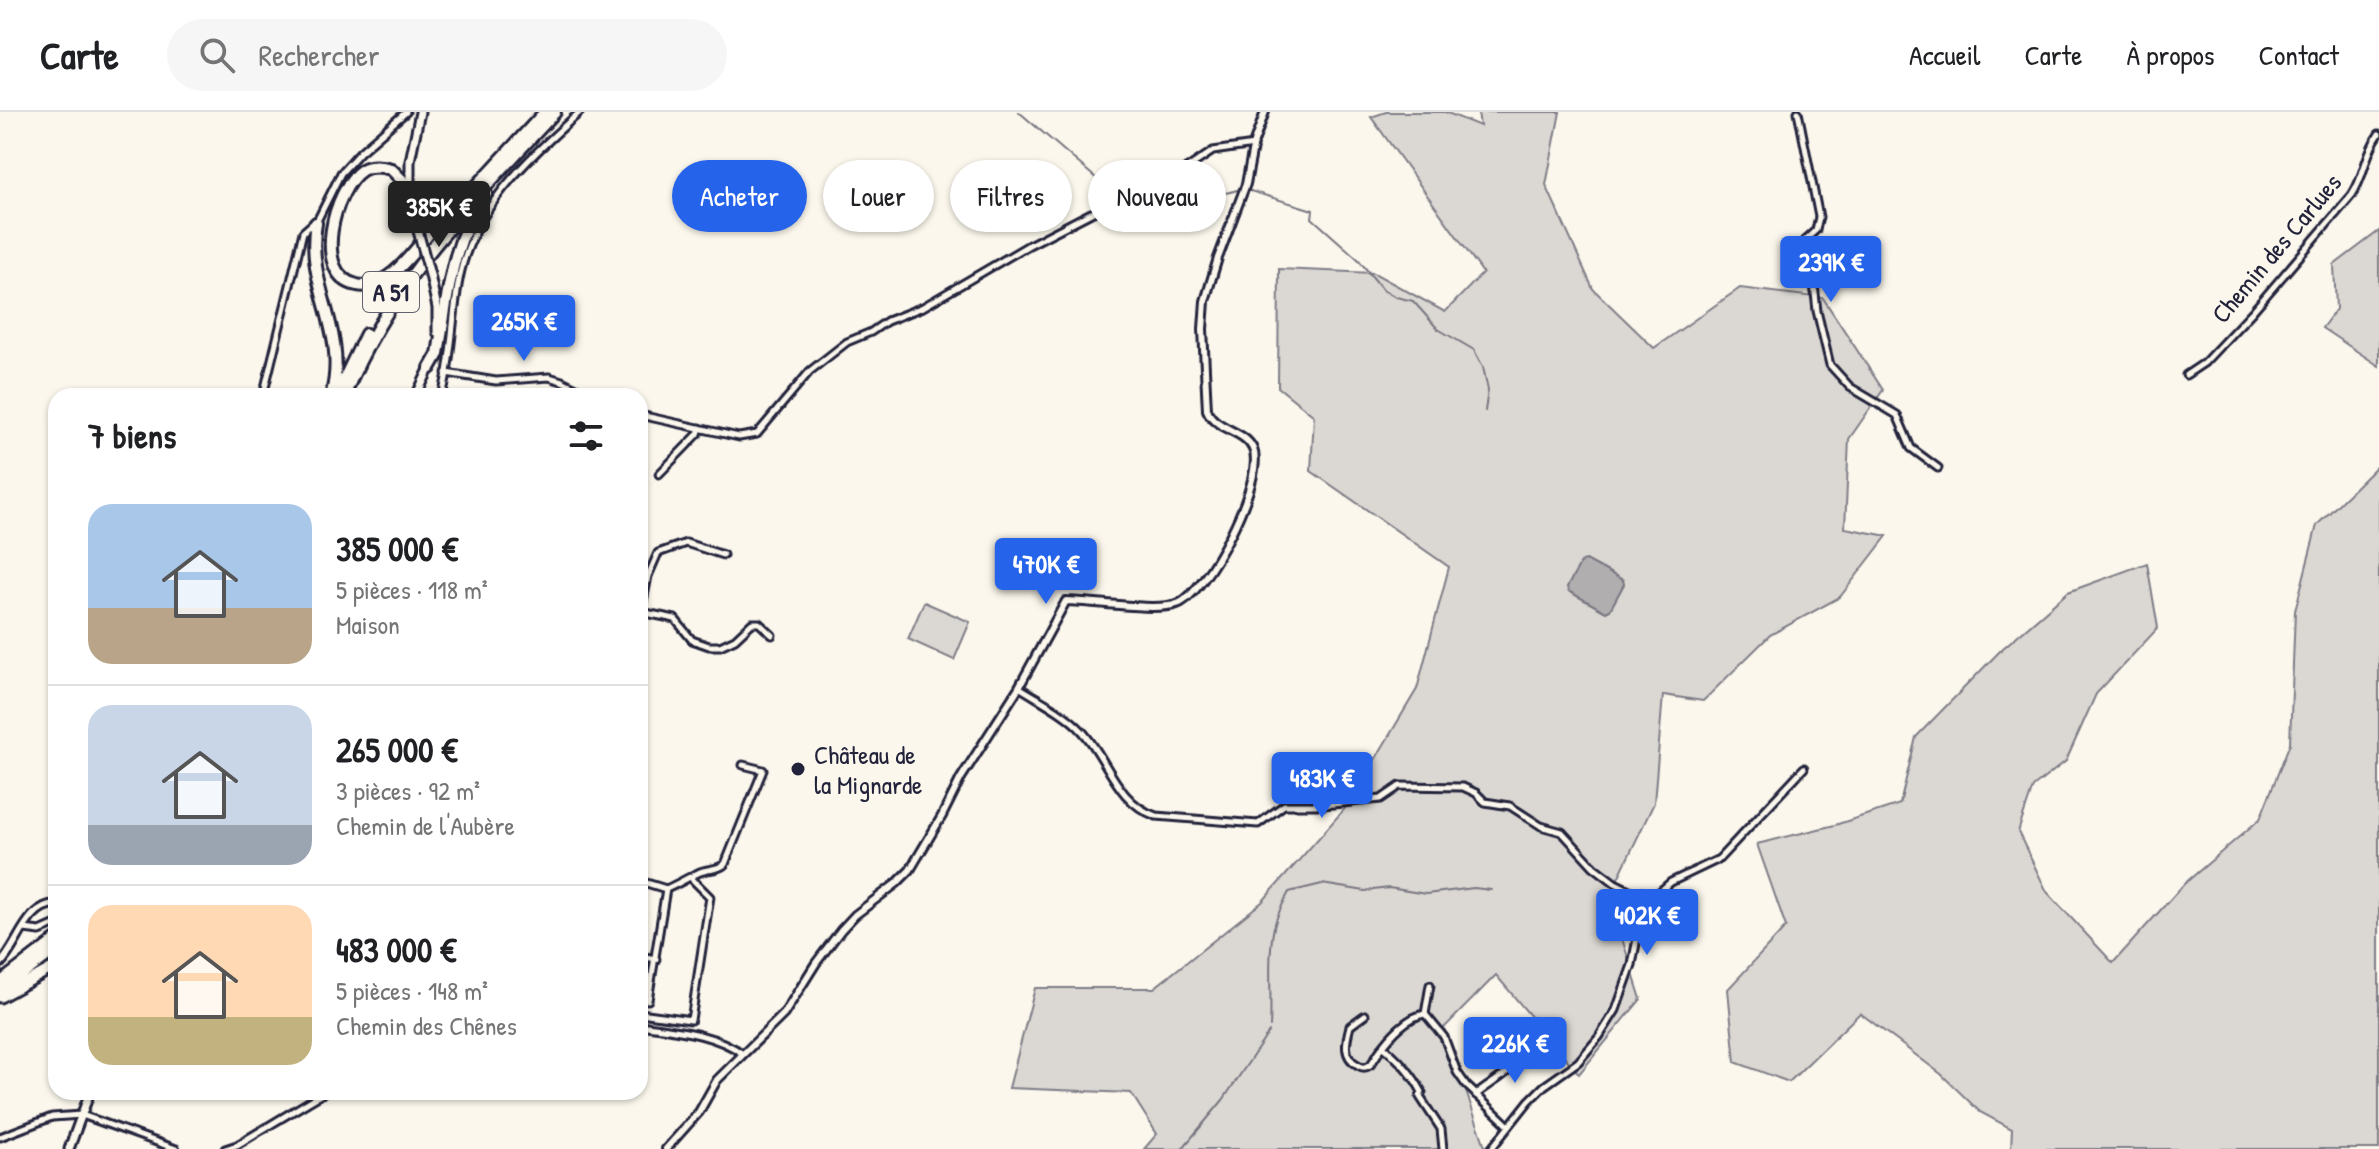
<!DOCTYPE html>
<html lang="fr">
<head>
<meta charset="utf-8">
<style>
	:root { --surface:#fff; --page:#f6f6f6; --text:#202124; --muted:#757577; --line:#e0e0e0; --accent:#2563eb }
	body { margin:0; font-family:"Patrick Hand",sans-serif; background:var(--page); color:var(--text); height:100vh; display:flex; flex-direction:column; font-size:30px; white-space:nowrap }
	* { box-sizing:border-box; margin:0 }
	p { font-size:26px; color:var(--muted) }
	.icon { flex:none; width:44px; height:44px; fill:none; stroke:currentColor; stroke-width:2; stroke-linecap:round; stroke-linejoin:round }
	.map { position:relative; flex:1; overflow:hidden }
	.drawer { position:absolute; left:48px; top:276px; width:600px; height:712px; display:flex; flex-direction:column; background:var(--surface); border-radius:24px; box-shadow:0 2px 6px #0004 }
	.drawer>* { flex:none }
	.banner { position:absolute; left:672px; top:48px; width:760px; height:72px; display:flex; gap:16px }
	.price { position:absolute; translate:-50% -68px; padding:0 18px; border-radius:8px; background:var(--accent); color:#fff; font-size:26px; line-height:52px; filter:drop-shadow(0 2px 4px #0008) }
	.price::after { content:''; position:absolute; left:50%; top:48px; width:24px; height:18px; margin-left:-12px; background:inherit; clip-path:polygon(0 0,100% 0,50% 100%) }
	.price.selected { background:#222; color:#fff }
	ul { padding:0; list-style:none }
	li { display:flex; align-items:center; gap:24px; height:200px; padding:0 40px }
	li+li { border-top:2px solid var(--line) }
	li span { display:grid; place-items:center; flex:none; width:224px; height:160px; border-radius:24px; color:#555 }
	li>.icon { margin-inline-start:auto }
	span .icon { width:96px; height:96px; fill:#fffc; stroke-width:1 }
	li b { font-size:34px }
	h2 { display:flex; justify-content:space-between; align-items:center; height:96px; padding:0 40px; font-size:34px }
	.pill { padding:0 28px; border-radius:36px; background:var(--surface); box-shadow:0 2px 6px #0004; font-size:28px; line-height:72px }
	.pill.selected { background:var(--accent); color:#fff }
	header { display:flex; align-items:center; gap:48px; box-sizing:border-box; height:112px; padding:0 40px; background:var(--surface); border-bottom:2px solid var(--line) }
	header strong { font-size:38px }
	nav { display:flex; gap:44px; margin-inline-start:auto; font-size:28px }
	.search { width:560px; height:72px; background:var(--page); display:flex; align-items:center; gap:20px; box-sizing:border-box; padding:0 28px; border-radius:44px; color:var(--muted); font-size:30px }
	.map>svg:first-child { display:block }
	.green { fill:#dbd8d3; stroke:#7e7d87; stroke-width:2 }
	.water { fill:#b1aeb0; stroke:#787681; stroke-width:2 }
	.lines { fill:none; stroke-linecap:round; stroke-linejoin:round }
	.stream { stroke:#787681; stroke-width:2 }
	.minor-casing { stroke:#22223b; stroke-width:11 }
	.tertiary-casing { stroke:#22223b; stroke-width:12 }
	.secondary-casing { stroke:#22223b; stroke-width:13 }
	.trunk-casing { stroke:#22223b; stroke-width:15 }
	.motorway-casing { stroke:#22223b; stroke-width:16 }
	.minor { stroke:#fbf7ec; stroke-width:5 }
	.tertiary { stroke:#fbf7ec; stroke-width:6 }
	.secondary { stroke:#fbf7ec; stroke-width:7 }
	.trunk { stroke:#fbf7ec; stroke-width:9 }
	.motorway { stroke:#fbf7ec; stroke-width:10 }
	.secondary-bridge-casing { stroke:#22223b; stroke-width:13; stroke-linecap:butt }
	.secondary-bridge { stroke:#fbf7ec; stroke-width:7 }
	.poi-dot { fill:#22223b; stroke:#fbf7ec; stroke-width:3 }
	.labels { text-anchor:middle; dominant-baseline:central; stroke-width:7; stroke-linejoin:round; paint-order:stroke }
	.shield { fill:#fbf7ec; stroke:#636270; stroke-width:2 }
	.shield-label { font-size:24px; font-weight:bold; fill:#22223b }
	.street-label { font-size:26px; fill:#22223b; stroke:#fbf7ec }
	.poi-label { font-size:26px; fill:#22223b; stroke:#fbf7ec; text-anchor:start }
</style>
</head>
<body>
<header>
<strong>Carte</strong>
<div class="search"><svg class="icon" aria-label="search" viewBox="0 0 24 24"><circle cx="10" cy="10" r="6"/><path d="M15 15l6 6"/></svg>Rechercher</div>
<nav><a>Accueil</a><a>Carte</a><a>À propos</a><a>Contact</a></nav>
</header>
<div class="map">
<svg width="2379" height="1037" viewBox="0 0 2379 1037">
	<rect width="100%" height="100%" fill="#fbf7ec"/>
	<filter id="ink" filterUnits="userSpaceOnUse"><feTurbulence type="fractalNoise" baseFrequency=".0125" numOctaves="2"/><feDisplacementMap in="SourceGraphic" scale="16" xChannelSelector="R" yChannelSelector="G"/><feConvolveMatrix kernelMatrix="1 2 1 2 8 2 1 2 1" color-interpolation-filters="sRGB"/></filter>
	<g filter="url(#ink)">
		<g class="green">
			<path d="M1386,0H1445L1480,14L1478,0H1560L1546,73L1593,177L1654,236L1740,176L1823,186L1883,278L1849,327L1845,416L1887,424L1840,485L1770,523L1703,589L1663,583L1654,691L1609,785L1641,887L1579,962L1496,863L1444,916L1486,1037H1144L1157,1022L1131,981L1009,976L1035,876H1154L1262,790L1348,693L1417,577L1449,455L1311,359L1314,304L1278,275L1279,157L1374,161L1445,200L1483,161L1371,5Z"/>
			<path d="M2379,119V254L2322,216L2336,197L2334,153Z"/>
			<path d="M2379,352V1037H2011L2012,1017L1980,1000L1941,962L1860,901L1789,970L1735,950L1728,877L1786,815L1757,732L1835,713L1900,692L1916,625L2002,537L2068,480L2147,451L2158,516L2096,582L2066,649L2033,675L2018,720L2047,780L2113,851L2184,772L2260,707L2290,631L2295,499L2317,413Z"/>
			<path d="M924,490L970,510L954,548L908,527Z"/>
		</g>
		<path class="water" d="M1586,448L1623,468L1624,472L1610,498L1606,500L1568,479L1567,475L1582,449Z"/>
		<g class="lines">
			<g class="stream">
				<path d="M1019,0L1119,86"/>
				<path d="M1247,78L1313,98L1312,106L1358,147L1383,178L1396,185L1413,189L1438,217L1474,238L1483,255L1488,278L1485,299"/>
				<path d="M1128,92C1151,94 1162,70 1181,69C1204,68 1205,89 1237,78"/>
				<path d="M1270,915C1272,883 1267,847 1274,815C1277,803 1283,791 1289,780L1322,772L1365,779L1389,776L1426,782L1474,776L1491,778"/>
				<path d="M1182,1037L1223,988L1269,920"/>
			</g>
			<defs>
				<g id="minor">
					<path d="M1798,0L1819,105L1816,118L1804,129L1812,154L1817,199L1830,253L1850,275L1897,303L1911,336L1938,356"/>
					<path d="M446,261L496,269L549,265L562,269L592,284"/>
					<path d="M2186,263L2204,251L2252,200L2352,83C2365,64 2365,41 2379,22"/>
					<path d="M263,284L303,120L312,112L316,111L341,61L360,40L406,0"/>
					<path d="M442,284C452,248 452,205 459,168C472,96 529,46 580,0"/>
					<path d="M640,303L739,325L757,322L810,259L847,230L871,220L887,209L923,195L1029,133L1091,101L1113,92L1141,87L1213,39L1254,33"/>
					<path d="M640,312L644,304"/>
					<path d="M659,362L698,322L700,316"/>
					<path d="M641,500L675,507L692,528L709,534H720L735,527L752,511H759L772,523"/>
					<path d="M640,505L648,464L658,441L686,431L723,443"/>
					<path d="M1019,575C1039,588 1066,601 1082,619C1108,647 1116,690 1156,704L1258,712L1284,693H1323L1381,687L1400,674L1463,675L1476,681L1485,690L1510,694L1541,714L1562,720L1594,755L1615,771L1631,779L1657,782"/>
					<path d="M640,769L666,777L648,888L640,887"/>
					<path d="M666,777C678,772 687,766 698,761C708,756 717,759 725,752L763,658L743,653"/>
					<path d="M24,817L40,819L56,812"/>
					<path d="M640,844L656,847"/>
					<path d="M640,901L691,908L710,785L691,766"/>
					<path d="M1425,902L1430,873"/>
					<path d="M1365,903L1350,914C1346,929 1342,945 1358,953C1363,956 1365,956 1370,953C1374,949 1377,942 1381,937C1390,924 1408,904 1425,902L1444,925L1457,960L1466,973L1509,1014"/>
					<path d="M640,913C673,918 715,921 743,942"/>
					<path d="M1383,934C1399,948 1412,961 1422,980L1420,985L1441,1017L1443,1037"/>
					<path d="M1476,983C1492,969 1515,961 1520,939"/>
					<path d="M0,1025L52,1005L82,1003L176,1037"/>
					<path d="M225,1037L237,1033L325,980"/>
					<path d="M1491,1037L1529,989L1544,974L1578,950L1599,925L1616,898L1632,853L1640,810L1657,782L1671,770L1719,747L1804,656"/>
				</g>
				<g id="tertiary">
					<path d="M0,852C19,833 26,793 56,792"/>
					<path d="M666,1037L699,1000L717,968L784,902L816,851L841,818L855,803L897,771L910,758L942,704L961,666L1019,575L1066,489C1093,489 1155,500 1177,492C1206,483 1266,367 1253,337C1245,318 1215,318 1207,298L1203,217L1205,189L1218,146L1246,72L1254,30L1265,0"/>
				</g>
				<g id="secondary">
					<path d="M410,85V49L420,0"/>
					<path d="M412,97L418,119"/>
					<path d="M430,163L437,196V220"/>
					<path d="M416,284L432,251"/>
					<path d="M69,1037L90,980"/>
				</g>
				<path id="trunk" d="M0,885L56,854"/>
				<g id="motorway">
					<path d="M462,90L545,0"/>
					<path d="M412,98L402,68L391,57C381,54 371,53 362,58C334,76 311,164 357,173C392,181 423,124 445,103C451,98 458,93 464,87"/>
					<path d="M316,111C305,174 348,218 332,281"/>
					<path d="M430,256L438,242C448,185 450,129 486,82"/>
					<path d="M336,284L366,222"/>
					<path d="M344,284C394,164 469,93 555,0"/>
					<path d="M0,871L56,828"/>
					<path d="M0,879L56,837"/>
				</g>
			</defs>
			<use href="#minor" class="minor-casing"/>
			<use href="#tertiary" class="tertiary-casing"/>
			<use href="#secondary" class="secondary-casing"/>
			<use href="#trunk" class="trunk-casing"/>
			<use href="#motorway" class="motorway-casing"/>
			<use href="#minor" class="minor"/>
			<use href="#tertiary" class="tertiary"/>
			<use href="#secondary" class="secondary"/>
			<use href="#trunk" class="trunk"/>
			<use href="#motorway" class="motorway"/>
			<defs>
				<path id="secondary-bridge" d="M418,119L430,163"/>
			</defs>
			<use href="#secondary-bridge" class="secondary-bridge-casing"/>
			<use href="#secondary-bridge" class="secondary-bridge"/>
		</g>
	</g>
	<circle class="poi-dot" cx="798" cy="657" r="8"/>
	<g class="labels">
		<rect class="shield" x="363" y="160" width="56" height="40" rx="6"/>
		<g class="shield-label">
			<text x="391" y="180">A 51</text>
		</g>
		<g class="street-label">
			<text transform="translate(2276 136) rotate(-50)">Chemin des Carlues</text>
		</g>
		<g class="poi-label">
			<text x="814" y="642">Château de<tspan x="814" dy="30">la Mignarde</tspan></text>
		</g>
	</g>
</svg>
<b class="price selected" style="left:439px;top:137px">385K €</b>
<b class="price" style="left:1831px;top:192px">239K €</b>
<b class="price" style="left:524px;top:251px">265K €</b>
<b class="price" style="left:1046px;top:494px">470K €</b>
<b class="price" style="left:1322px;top:708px">483K €</b>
<b class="price" style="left:1647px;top:845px">402K €</b>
<b class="price" style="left:1515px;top:973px">226K €</b>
<div class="banner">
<a class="pill selected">Acheter</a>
<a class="pill">Louer</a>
<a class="pill">Filtres</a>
<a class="pill">Nouveau</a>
</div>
<section class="drawer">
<h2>7 biens<svg class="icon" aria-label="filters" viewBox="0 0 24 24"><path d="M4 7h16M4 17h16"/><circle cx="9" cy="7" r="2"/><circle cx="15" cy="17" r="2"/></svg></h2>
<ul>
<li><span style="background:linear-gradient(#a9c7e8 65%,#b9a48a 0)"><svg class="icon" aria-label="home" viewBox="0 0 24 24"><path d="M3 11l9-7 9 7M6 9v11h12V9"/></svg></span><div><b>385 000 €</b><p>5 pièces · 118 m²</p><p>Maison</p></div></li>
<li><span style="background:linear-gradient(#c9d6e8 75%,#9aa5b1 0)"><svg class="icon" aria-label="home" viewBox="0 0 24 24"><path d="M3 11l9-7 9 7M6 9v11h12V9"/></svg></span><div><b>265 000 €</b><p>3 pièces · 92 m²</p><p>Chemin de l'Aubère</p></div></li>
<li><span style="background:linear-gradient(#ffd9b3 70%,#c2b280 0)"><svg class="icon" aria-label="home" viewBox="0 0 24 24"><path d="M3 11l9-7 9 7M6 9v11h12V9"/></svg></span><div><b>483 000 €</b><p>5 pièces · 148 m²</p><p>Chemin des Chênes</p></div></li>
</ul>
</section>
</div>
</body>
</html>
